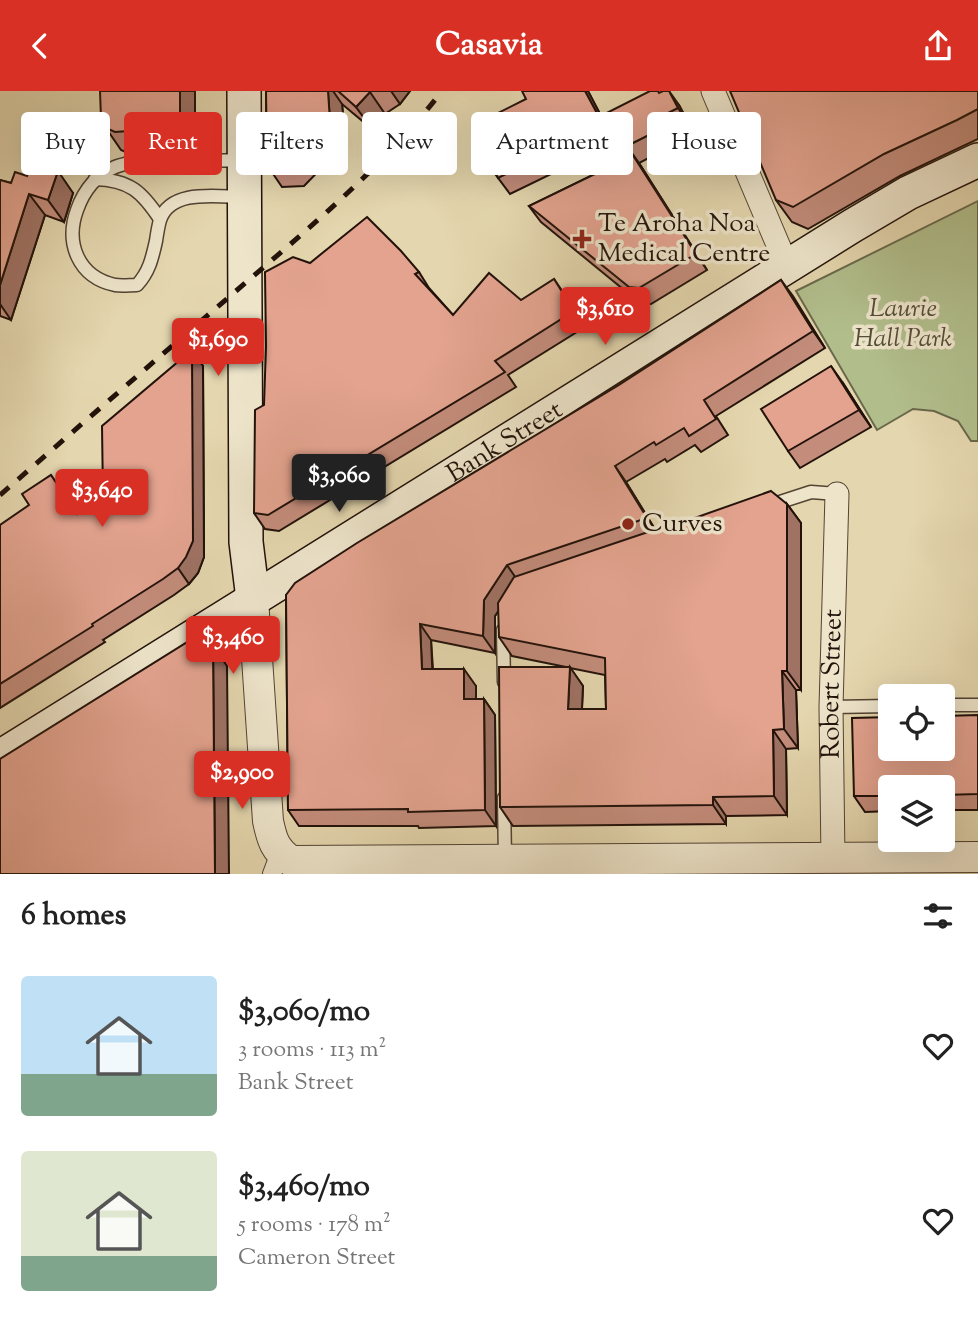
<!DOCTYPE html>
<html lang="en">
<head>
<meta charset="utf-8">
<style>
	:root { --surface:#fff; --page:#f6f6f6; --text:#222; --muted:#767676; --accent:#d93025 }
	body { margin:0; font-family:"Sorts Mill Goudy",serif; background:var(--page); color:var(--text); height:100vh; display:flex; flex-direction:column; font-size:26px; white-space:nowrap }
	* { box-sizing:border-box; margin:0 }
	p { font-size:23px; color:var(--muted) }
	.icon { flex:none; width:38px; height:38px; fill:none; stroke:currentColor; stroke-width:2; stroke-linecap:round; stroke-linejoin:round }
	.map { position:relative; height:783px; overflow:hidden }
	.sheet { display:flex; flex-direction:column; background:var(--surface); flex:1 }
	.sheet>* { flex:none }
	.hud { position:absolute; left:21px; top:21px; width:936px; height:63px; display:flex; gap:14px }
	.buttons { position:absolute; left:878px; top:593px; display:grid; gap:14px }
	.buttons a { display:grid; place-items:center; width:77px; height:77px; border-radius:7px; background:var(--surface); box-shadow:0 7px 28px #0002; font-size:35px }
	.price { position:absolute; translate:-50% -60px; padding:0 16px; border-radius:7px; background:var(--accent); color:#fff; font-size:23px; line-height:46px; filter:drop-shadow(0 2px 4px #0008) }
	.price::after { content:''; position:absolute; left:50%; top:42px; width:21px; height:16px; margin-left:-10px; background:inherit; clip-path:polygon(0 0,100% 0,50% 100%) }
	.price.current { background:#222; color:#fff }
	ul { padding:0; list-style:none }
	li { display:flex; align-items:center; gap:21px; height:175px; padding:0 21px }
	li span { display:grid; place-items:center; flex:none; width:196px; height:140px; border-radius:7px; color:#555 }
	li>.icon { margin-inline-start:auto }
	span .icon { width:84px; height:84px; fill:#fffc; stroke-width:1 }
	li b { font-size:30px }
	h2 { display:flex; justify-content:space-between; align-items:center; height:84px; padding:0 21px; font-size:30px }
	.tag { padding:0 24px; border-radius:7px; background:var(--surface); box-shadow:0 7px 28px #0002; font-size:24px; line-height:63px }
	.tag.current { background:var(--accent); color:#fff }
	header { display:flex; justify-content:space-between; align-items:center; height:91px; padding:0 21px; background:var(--accent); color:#fff; font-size:32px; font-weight:800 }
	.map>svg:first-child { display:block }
	.green { fill:#b1be8c; stroke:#6a684b; stroke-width:2 }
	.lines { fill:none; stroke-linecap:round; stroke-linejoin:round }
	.service-casing { stroke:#524333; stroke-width:15 }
	.pedestrian-casing { stroke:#524333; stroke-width:20 }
	.minor-casing { stroke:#524333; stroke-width:25 }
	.tertiary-casing { stroke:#524333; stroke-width:32 }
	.secondary-casing { stroke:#22120a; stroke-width:36 }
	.service { stroke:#ede4ca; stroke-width:12 }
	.pedestrian { stroke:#ede4ca; stroke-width:18 }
	.minor { stroke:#ede4ca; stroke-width:23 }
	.tertiary { stroke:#ede4ca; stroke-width:30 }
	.secondary { stroke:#ede4ca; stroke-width:33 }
	.rail { stroke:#22120a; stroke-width:5; stroke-dasharray:12 12; stroke-linecap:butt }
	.wall { fill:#c38c7b; stroke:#22120a; stroke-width:2; fill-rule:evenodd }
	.shaded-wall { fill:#9f7264; stroke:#22120a; stroke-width:2 }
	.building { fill:#e3a38f; stroke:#22120a; stroke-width:2 }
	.poi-dot { fill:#8f2418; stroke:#ede4ca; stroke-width:2.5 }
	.labels { text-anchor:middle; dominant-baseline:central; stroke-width:7; stroke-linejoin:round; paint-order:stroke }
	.poi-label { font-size:26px; fill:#22120a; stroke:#ede4ca; text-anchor:start }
	.park-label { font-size:26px; font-style:italic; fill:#544e38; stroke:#ede4ca }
	.street-label { font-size:26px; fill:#22120a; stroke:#ede4ca }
</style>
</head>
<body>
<header><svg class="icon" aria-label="back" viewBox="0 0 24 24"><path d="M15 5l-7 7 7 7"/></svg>Casavia<svg class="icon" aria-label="share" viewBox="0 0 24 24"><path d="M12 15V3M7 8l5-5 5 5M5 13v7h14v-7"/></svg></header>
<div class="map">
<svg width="978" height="783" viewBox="0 0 978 783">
	<rect width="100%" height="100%" fill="#e4d6ae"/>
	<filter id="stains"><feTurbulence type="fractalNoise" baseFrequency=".00286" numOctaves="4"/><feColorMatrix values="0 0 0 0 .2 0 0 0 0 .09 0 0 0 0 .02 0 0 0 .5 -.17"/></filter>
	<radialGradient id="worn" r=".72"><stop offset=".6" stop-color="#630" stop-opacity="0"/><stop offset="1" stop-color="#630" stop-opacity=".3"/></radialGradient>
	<path class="green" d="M978,110V350H971L958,330L934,320L913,318L877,339L796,200Z"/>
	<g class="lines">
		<defs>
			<g id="service">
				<path d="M95,88C130,89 142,101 160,128"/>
				<path d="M244,106C218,106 171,97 160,129C158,136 157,143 156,150C152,168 149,181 137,194C130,194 122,195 115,194C78,186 65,152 77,119C84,99 96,84 115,76C140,65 213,71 244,69"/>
				<path d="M768,415L811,401L837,403"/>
				<path d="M503,539L504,591"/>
				<path d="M943,614H978"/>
				<path d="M831,616L891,615"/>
				<path d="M504,707L505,769"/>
			</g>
			<path id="pedestrian" d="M272,783L280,762"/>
			<g id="minor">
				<path d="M713,0L787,175"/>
				<path id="s1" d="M833,768L831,616L837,403"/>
			</g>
			<path id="tertiary" d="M253,508L268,730C272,749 275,759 291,770L978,766"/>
			<g id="secondary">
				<path d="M244,0L246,451L253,508"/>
				<path id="s2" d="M0,666L852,135L908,102L978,69"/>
			</g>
		</defs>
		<use href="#service" class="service-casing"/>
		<use href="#pedestrian" class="pedestrian-casing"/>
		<use href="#minor" class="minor-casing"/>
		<use href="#tertiary" class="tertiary-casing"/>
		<use href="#secondary" class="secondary-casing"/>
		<use href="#service" class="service"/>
		<use href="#pedestrian" class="pedestrian"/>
		<use href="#minor" class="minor"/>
		<use href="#tertiary" class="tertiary"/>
		<use href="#secondary" class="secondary"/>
		<path class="rail" d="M0,404C76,338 152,272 229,206C303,142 382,78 442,0"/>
	</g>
	<g class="wall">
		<path d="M195,0V44L158,45L150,58L144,62L130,63L121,59L106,37Z"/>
		<path d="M266,0H410L400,13L385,23L372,38L342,13L346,52L304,95L282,96L267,74Z"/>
		<path d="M588,0L601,25L659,2L679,14L689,33L679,39L684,48L639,72L707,179L651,213L640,212L541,131L529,115L597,82L588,65L510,103L487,72L481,43Z"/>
		<path d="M978,0V48L900,85L808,138L792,131L776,109Z"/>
		<path d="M0,89L11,92L73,102L64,131L45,124L11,229L0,225Z"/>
		<path d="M310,172L419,181L429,197L453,224L521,209L565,204L585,236L508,284L516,296L279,440L265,438L254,422Z"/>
		<path d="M781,189L825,257L716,325L728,344L701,361L695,354L667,371L665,368L626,391L656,440L787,413L801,432V599H796L798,657L786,658L787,724L726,725V733L513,735L500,716L566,576L512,565L499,546V520L495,525V562L431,549L433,578L476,595V608H484L495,624L496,735L419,737L418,735H299L288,719L286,504ZM570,577L605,584L606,618H582L583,595Z"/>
		<path d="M192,259L203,275L204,466L198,482L189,493L174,504L103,549L105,551L0,617V434L77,423L103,405Z"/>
		<path d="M843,292L871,336L800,377L788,360Z"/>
		<path d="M978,624V719H943V696H891V720L865,721L854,705Z"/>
	</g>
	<g class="shaded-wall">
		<path d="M180,0H195V44L180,22Z"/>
		<path d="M328,0H333L342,13L346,52L330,30Z"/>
		<path d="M391,0H410L400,13Z"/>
		<path d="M585,0H588L610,42L599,26Z"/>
		<path d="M669,0L679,14L689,33L678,17Z"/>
		<path d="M370,1L385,23L372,38L356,16Z"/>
		<path d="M668,22L679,39L684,48L673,32Z"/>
		<path d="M143,23L158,45L150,58L135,36Z"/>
		<path d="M627,55L639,72L707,179L696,163Z"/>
		<path d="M58,80L73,102L64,131L48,109Z"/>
		<path d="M29,103L45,124L11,229L0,213V194Z"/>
		<path d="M554,188L565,204L585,236L574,220Z"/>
		<path d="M781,189L793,205L825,257L813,240Z"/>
		<path d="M192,259L203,275L204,466L198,482L189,493L178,477Z"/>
		<path d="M831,275L843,292L871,336L859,319Z"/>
		<path d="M615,375L626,391L658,443L647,427Z"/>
		<path d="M787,413L801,432V599L787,580Z"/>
		<path d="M507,474L518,490L495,525V562L483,545L484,509Z"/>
		<path d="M420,533L431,549L433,595L422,578Z"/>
		<path d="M213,554L227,575L229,783H215Z"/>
		<path d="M570,576L583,595L581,637L568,618Z"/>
		<path d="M464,578L476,595V624L464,608Z"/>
		<path d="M782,580L796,599L798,657L784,638Z"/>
		<path d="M484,608L495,624L496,735L485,719Z"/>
		<path d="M773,639L786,658L787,724L774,705Z"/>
		<path d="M713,706L726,725V733L713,714Z"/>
	</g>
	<g class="building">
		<path d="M100,0H180V22L143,23L135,36L129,40L115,41L106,37L101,27Z"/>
		<path d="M266,0H328L330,30L288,74H267Z"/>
		<path d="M338,0H371L356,16Z"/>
		<path d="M522,0H585L599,26L650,0H658L659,2L663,0H669L678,17L668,22L673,32L627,55L696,163L639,197L629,196L529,115L597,82L579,47L498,87L490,70L487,72L474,46L481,43L476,33L526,8Z"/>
		<path d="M730,0H978V18L957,29L884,63L793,116L776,109Z"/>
		<path d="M31,71L58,80L48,109L29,103L0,194V89L11,92L15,81L27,85Z"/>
		<path d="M367,126L401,160L419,181L415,183L453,224L489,182L521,209L554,188L574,220L495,270L505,281L268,424L254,422L255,319L264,314L266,255L265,181L293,166L310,172Z"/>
		<path d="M781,189L813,240L704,309L716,328L689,345L684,337L656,354L654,351L615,375L647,427L507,474L484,509L483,545L420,533L422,578H464V608H484L485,719L408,721V718L288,719L286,504L295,492L357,452L619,294Z"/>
		<path d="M192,259L193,450L186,466L178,477L163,488L92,533L93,535L0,593V434L29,414L22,403L51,384L77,423L103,405L102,335Z"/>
		<path d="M831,275L859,319L788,360L761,318Z"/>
		<path d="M771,400L787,413V580H782L784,638L773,639L774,705L713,706V714L500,716L499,576H570L568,618H606L605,567L499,546L498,512L514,486L654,439L655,441Z"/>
		<path d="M197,545L213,554L215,783H0V668Z"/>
		<path d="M978,624V703L943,704V696H891V705H854L852,627L891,626V658H943V625Z"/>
	</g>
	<g class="poi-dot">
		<path d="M578.5 137.5h7v7h7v7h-7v7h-7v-7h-7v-7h7z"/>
		<circle cx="628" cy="433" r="7"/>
	</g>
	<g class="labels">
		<g class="poi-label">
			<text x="598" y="133">Te Aroha Noa<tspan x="598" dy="30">Medical Centre</tspan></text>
			<text x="642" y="433">Curves</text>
		</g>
		<g class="park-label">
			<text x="903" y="218">Laurie<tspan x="903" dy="30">Hall Park</tspan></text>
		</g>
		<g class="street-label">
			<text stroke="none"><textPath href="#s2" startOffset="595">Bank Street</textPath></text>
			<text stroke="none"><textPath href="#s1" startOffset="175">Robert Street</textPath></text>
		</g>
	</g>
	<rect width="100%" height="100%" filter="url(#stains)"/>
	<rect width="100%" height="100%" fill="url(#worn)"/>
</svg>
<div class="buttons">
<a><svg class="icon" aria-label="locate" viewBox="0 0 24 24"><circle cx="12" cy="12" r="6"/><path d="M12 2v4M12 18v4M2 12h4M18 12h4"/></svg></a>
<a><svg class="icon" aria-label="layers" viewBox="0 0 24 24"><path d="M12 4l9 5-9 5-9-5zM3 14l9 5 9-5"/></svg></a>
</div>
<b class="price" style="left:605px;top:256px">$3,610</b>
<b class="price" style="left:218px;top:287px">$1,690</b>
<b class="price current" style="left:339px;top:423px">$3,060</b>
<b class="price" style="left:102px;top:438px">$3,640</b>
<b class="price" style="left:233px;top:585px">$3,460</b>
<b class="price" style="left:242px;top:720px">$2,900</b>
<div class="hud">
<a class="tag">Buy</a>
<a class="tag current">Rent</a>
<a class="tag">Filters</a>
<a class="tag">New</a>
<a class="tag">Apartment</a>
<a class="tag">House</a>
</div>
</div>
<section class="sheet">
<h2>6 homes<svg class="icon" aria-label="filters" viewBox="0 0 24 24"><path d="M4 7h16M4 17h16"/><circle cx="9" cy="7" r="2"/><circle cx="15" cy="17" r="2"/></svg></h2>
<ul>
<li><span style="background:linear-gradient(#bfe0f5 70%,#7fa58c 0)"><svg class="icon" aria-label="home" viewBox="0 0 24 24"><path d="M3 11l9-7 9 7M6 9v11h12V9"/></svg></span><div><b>$3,060/mo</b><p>3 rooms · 113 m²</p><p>Bank Street</p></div><svg class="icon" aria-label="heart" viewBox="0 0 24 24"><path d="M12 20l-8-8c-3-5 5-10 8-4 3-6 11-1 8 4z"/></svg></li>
<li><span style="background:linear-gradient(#dfe7d0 75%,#7fa58c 0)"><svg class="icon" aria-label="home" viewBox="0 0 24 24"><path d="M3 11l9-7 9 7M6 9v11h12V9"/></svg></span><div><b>$3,460/mo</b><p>5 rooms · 178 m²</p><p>Cameron Street</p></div><svg class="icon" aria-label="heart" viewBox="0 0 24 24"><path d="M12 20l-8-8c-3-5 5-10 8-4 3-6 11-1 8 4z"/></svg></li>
</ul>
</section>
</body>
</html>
